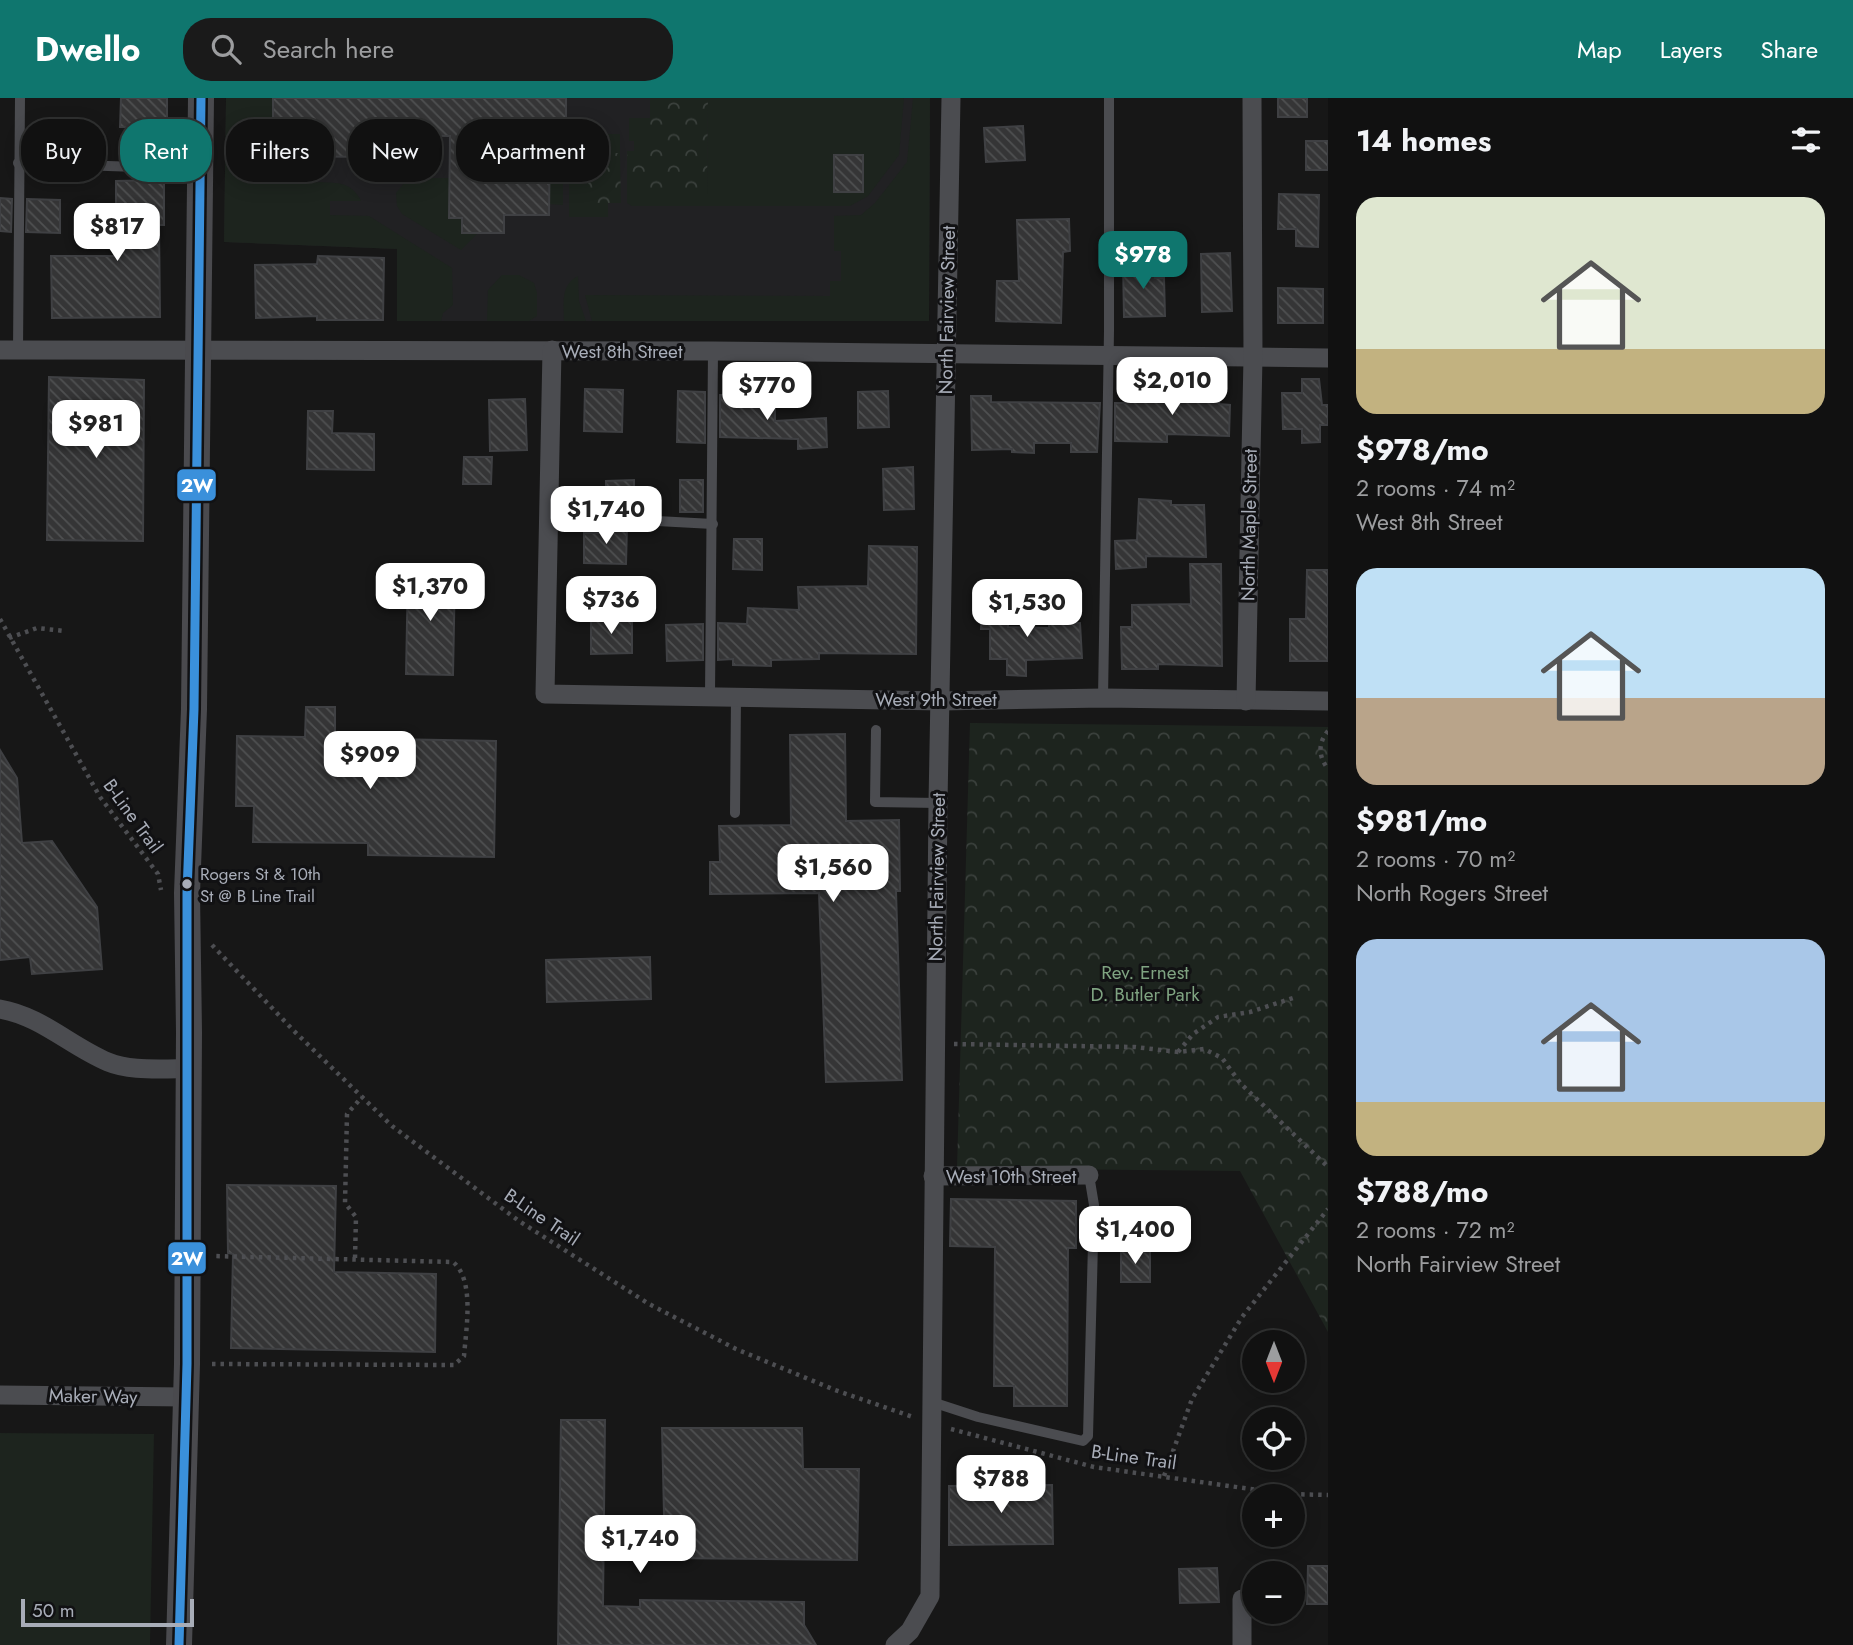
<!DOCTYPE html>
<html lang="en">
<head>
<meta charset="utf-8">
<style>
	:root { --surface:#111; --page:#1a1a1a; --text:#f1f3f6; --muted:#9c9d9f; --line:#303131; --accent:#0f766e }
	body { margin:0; font-family:Jost,sans-serif; background:var(--page); color:var(--text); height:100vh; display:flex; flex-direction:column; font-size:26px; white-space:nowrap }
	* { box-sizing:border-box; margin:0 }
	p { font-size:23px; color:var(--muted) }
	.icon { flex:none; width:38px; height:38px; fill:none; stroke:currentColor; stroke-width:2; stroke-linecap:round; stroke-linejoin:round }
	.map { position:relative; flex:1; overflow:hidden }
	.sheet { display:flex; flex-direction:column; background:var(--surface); width:525px }
	.sheet>* { flex:none }
	.banner { position:absolute; left:21px; top:21px; width:665px; height:63px; display:flex; gap:14px }
	.needle { width:46px; rotate:180deg }
	.controls { position:absolute; left:1242px; top:1232px; display:grid; gap:14px }
	.controls a { display:grid; place-items:center; width:63px; height:63px; border-radius:50%; background:var(--surface); box-shadow:0 4px 18px #0003,0 0 0 2px var(--line); font-size:35px }
	.scale { position:absolute; left:21px; bottom:18px; width:173px; box-sizing:border-box; padding-left:7px; border:4px solid #a8adb8; border-top:0; font-size:19px; line-height:24px; white-space:nowrap; color:#a8adb8; -webkit-text-stroke:5px #111113; paint-order:stroke }
	.price { position:absolute; translate:-50% -60px; padding:0 16px; border-radius:14px; background:#fff; color:#222; font-size:23px; line-height:46px; filter:drop-shadow(0 2px 4px #0008) }
	.price::after { content:''; position:absolute; left:50%; top:42px; width:21px; height:16px; margin-left:-10px; background:inherit; clip-path:polygon(0 0,100% 0,50% 100%) }
	.price.on { background:var(--accent); color:#fff }
	ul { padding:0; list-style:none }
	li { display:grid; align-content:center; gap:14px; height:371px; padding:0 28px }
	li span { display:grid; place-items:center; height:217px; border-radius:21px; color:#555 }
	li>.icon { margin-inline-start:auto }
	span .icon { width:126px; height:126px; fill:#fffc; stroke-width:1 }
	li b { font-size:30px }
	h2 { display:flex; justify-content:space-between; align-items:center; height:84px; padding:0 28px; font-size:30px }
	.pill { padding:0 24px; border-radius:28px; background:var(--surface); box-shadow:0 4px 18px #0003,0 0 0 2px var(--line); font-size:24px; line-height:63px }
	.pill.on { background:var(--accent); color:#fff }
	header { display:flex; align-items:center; gap:42px; box-sizing:border-box; height:98px; padding:0 35px; background:var(--accent); color:#fff }
	header strong { font-size:33px }
	nav { display:flex; gap:38px; margin-inline-start:auto; font-size:24px }
	.search { width:490px; height:63px; background:var(--page); display:flex; align-items:center; gap:18px; box-sizing:border-box; padding:0 24px; border-radius:28px; color:var(--muted); font-size:26px }
	main { display:flex; flex:1; min-height:0 }
	.map>svg:first-child { display:block }
	.built { fill:#212123 }
	.green { fill:#1d241e; fill-rule:evenodd }
	.park { fill:url(#park-crowns) }
	.building { fill:url(#building-back-hatch); stroke:#3f4043; stroke-width:2 }
	.lines { fill:none; stroke-linecap:round; stroke-linejoin:round }
	.path { stroke:#4d4e52; stroke-width:4.5; stroke-dasharray:3.5 5; stroke-linecap:butt }
	.lane { stroke:#4b4c50; stroke-width:10 }
	.street { stroke:#4b4c50; stroke-width:19 }
	.secondary { stroke:#4a4a4e; stroke-width:26 }
	.bus-1-casing { stroke:#111113; stroke-width:14 }
	.bus-1 { stroke:#3a90db; stroke-width:9 }
	.bus-dot { fill:#a8adb8; stroke:#111113; stroke-width:2.5 }
	.labels { text-anchor:middle; dominant-baseline:central; stroke-width:6; stroke-linejoin:round; paint-order:stroke }
	.bus-label { font-size:17px; fill:#a8adb8; stroke:#111113; text-anchor:start }
	.street-label { font-size:19px; fill:#a8adb8; stroke:#111113 }
	.park-label { font-size:19px; fill:#7fa381; stroke:#111113 }
	.line-badge { stroke:#111113; stroke-width:2.5 }
	.badge-label { font-size:19px; text-anchor:middle; font-weight:bold; fill:#fff }
</style>
</head>
<body>
<header>
<strong>Dwello</strong>
<div class="search"><svg class="icon" aria-label="search" viewBox="0 0 24 24"><circle cx="10" cy="10" r="6"/><path d="M15 15l6 6"/></svg>Search here</div>
<nav><a>Map</a><a>Layers</a><a>Share</a></nav>
</header>
<main>
<div class="map">
<svg width="1328" height="1547" viewBox="0 0 1328 1547">
	<defs>
		<pattern id="park-crowns" width="20" height="18" patternUnits="userSpaceOnUse" patternTransform="scale(1.75)"><rect width="20" height="18" fill="#1d241e"/><path d="M2 6a3 3 0 1 1 6 0M12 15a3 3 0 1 1 6 0" fill="none" stroke="#3b413d"/></pattern>
		<pattern id="building-back-hatch" width="6" height="6" patternUnits="userSpaceOnUse" patternTransform="scale(1.75)"><rect width="6" height="6" fill="#353536"/><path d="M-1 5l2 2M0 0l6 6M5-1l2 2" fill="none" stroke="#4f5051"/></pattern>
	</defs>
	<rect width="100%" height="100%" fill="#171717"/>
	<path class="built" d="M226,0H930L929,223H397L398,151L224,144Z"/>
	<g class="green">
		<path d="M226,0H273V44H268V58L312,59L313,84C334,85 351,82 361,103H330V117L369,118L452,170L453,207L443,215L441,223H397V151L224,144Z"/>
		<path d="M708,0H904L899,57L868,98L850,108H632L627,105V85H648V96H707ZM834,57H863V94H834Z"/>
		<path d="M913,0H930L929,223H592L585,197L830,198V183H841V153H834V118L861,117L875,105L907,64Z"/>
		<path d="M629,20H650V53H634V43H629Z"/>
		<path d="M568,36H620V55H588V78L568,79Z"/>
		<path d="M550,49H563V107L549,106Z"/>
		<path d="M408,80H450L449,120H462V135H478L461,152L402,116L397,108L396,95Z"/>
		<path d="M569,85H588V105H608V119H569Z"/>
		<path d="M502,177H519L534,185L537,195V218L529,223H487L488,192Z"/>
		<path d="M578,178L579,203L586,223H564C564,206 560,187 578,178Z"/>
		<path d="M0,1335L154,1336L150,1547H0Z"/>
	</g>
	<g class="park">
		<path d="M650,0H708L707,96H648L647,85H627V53H650Z"/>
		<path d="M588,55H620L621,105H588Z"/>
		<path d="M970,625L1328,629V1234L1240,1073L957,1070Z"/>
	</g>
	<g class="building">
		<path d="M121,0H167V30L120,29Z"/>
		<path d="M273,0H566V36H550L549,117H504V135H462V120H449L450,38L372,37L371,59L273,58Z"/>
		<rect x="1278" y="0" width="29" height="19"/>
		<path d="M1023,28L1025,62L986,64L984,30Z"/>
		<rect x="1306" y="43" width="22" height="29"/>
		<rect x="834" y="57" width="29" height="37"/>
		<path d="M164,82V127H159L160,219L52,220L51,158H116V83Z"/>
		<path d="M1279,96L1319,97L1318,149L1296,148V131H1278Z"/>
		<path d="M0,100L12,101L11,134L0,133Z"/>
		<path d="M27,101L60,102V135L26,134Z"/>
		<path d="M1069,121L1070,153L1063,154L1061,225L996,223L997,183H1019L1017,122Z"/>
		<path d="M1230,155L1232,213L1202,214L1201,156Z"/>
		<path d="M318,158L384,160L383,222H317V218L256,220L255,167L317,166Z"/>
		<path d="M1123,165H1155V180H1164L1165,218L1124,219Z"/>
		<path d="M1278,190L1323,191V225H1278Z"/>
		<path d="M49,279L144,282L143,443L47,442Z"/>
		<path d="M1302,281H1319L1322,307H1328V327H1320V344L1302,345V331H1283L1282,295H1302Z"/>
		<path d="M585,291L623,292L622,334L584,333Z"/>
		<path d="M1183,292L1220,293L1219,306L1230,307L1229,338L1167,336V344L1115,343V305H1125V300L1183,301Z"/>
		<path d="M678,293L705,294V345L677,344Z"/>
		<path d="M888,293L889,329L858,330V294Z"/>
		<path d="M720,297L775,298V323L826,320L827,349L798,351V341L720,339Z"/>
		<path d="M971,298H991V304L1100,305L1097,354H1071V345H1034V355L1012,354V351L972,352Z"/>
		<path d="M525,301L527,352L490,353L489,302Z"/>
		<path d="M308,313H333L332,335L374,336V372L307,371Z"/>
		<path d="M464,359H492L491,386H463Z"/>
		<path d="M913,369L914,411L884,412L883,371Z"/>
		<path d="M634,382V414L606,413V383Z"/>
		<rect x="680" y="382" width="23" height="32"/>
		<path d="M1139,401L1171,403V407H1204L1206,459L1146,458V469L1116,471L1115,443L1137,442Z"/>
		<path d="M606,428L627,429L626,466L584,465V435H606Z"/>
		<path d="M734,441H762V472L733,471Z"/>
		<path d="M869,448L917,449L916,556L819,555V561L771,562V568L733,567V561L718,562V525L747,526L748,510L799,512L798,489L868,488Z"/>
		<path d="M1190,466H1221L1222,568L1158,566V571H1122L1121,529H1132V507L1191,506Z"/>
		<path d="M1307,472H1328V563H1290V521H1306Z"/>
		<path d="M408,473L455,474L453,577L406,576Z"/>
		<path d="M982,502L1008,503V529L1049,530V526L1080,525L1082,560L1026,562V578L1007,577V561H990V531H981Z"/>
		<path d="M591,520H632V555L591,556Z"/>
		<path d="M703,526V562L667,563L666,527Z"/>
		<path d="M306,609H335V640L496,643L494,759L368,757V745L253,744L254,708H236L237,638L305,639Z"/>
		<path d="M845,636L846,723L899,722L900,793H896L902,982L826,984L819,795L710,796V764H720L719,728L791,727L790,637Z"/>
		<path d="M0,652L17,680L22,745L52,743L97,809L102,871L32,876L30,859L0,862Z"/>
		<path d="M650,859L651,901L547,904L546,862Z"/>
		<path d="M227,1087L336,1088L334,1174L436,1176L435,1254L231,1250L233,1156L228,1155Z"/>
		<path d="M951,1101L1076,1103V1150H1068L1067,1308H1014V1288H994L995,1149L950,1148Z"/>
		<rect x="1121" y="1151" width="29" height="33"/>
		<path d="M561,1322H605L603,1508L640,1509V1502L804,1504V1527L816,1547H558Z"/>
		<path d="M662,1330H802L803,1371H859L857,1462L665,1460Z"/>
		<path d="M1052,1387L1053,1446L949,1447V1388Z"/>
		<path d="M1308,1468H1328V1506H1307Z"/>
		<path d="M1217,1470L1219,1504L1180,1505L1179,1471Z"/>
	</g>
	<g class="lines">
		<g class="path">
			<path d="M0,521L100,699L158,776L161,792"/>
			<path d="M9,540L37,530L64,533"/>
			<path d="M1328,633C1318,645 1318,658 1328,671"/>
			<path d="M212,847L294,933L392,1028L519,1123L649,1206L736,1251L835,1292L913,1319"/>
			<path d="M954,946L1135,949L1178,954L1204,951L1222,960L1241,986L1328,1069"/>
			<path d="M1178,954L1193,936L1218,919L1250,914L1293,900"/>
			<path d="M355,1160L356,1119L345,1105L347,1016L362,999"/>
			<path d="M212,1266L454,1267L464,1258C466,1231 475,1182 453,1164L213,1158"/>
			<path d="M951,1331L1094,1369L1286,1396L1328,1397"/>
			<path d="M1164,1378L1192,1301L1242,1219L1328,1111"/>
		</g>
		<g class="lane">
			<path d="M18,65L198,71"/>
			<path d="M18,252L20,0"/>
			<path d="M548,421L564,418L713,426"/>
			<path d="M710,597L713,253"/>
			<path d="M1103,600L1109,233V0"/>
			<path d="M876,632L875,704L938,705"/>
			<path d="M735,715L736,598"/>
			<path d="M932,1304L978,1319L1083,1343L1088,1338L1094,1107L1089,1077"/>
		</g>
		<g class="street">
			<path d="M0,252L713,253L1328,260"/>
			<path d="M552,252L545,596L941,603L1103,600L1328,603"/>
			<path d="M1246,603L1253,259L1252,0"/>
			<path d="M0,911C41,918 70,948 108,964C132,974 163,970 189,971"/>
			<path d="M933,1078L1089,1077"/>
			<path d="M0,1297L186,1299"/>
			<path d="M1242,1501V1547"/>
			<path d="M895,1547L910,1533L930,1498L938,705L951,0"/>
		</g>
		<path class="secondary" d="M179,1547L187,1266L189,934L187,795L194,611L201,0"/>
		<defs>
			<path id="bus-1" d="M179,1547L187,1266V795L194,611L201,0"/>
		</defs>
		<use href="#bus-1" class="bus-1-casing"/>
		<use href="#bus-1" class="bus-1"/>
	</g>
	<circle class="bus-dot" cx="187" cy="786" r="6"/>
	<g class="labels">
		<g class="bus-label">
			<text x="200" y="776">Rogers St &amp; 10th<tspan x="200" dy="22">St @ B Line Trail</tspan></text>
		</g>
		<g class="street-label">
			<text transform="translate(947 212) rotate(-89)">North Fairview Street</text>
			<text x="622" y="253">West 8th Street</text>
			<text transform="translate(1249 427) rotate(-89)">North Maple Street</text>
			<text x="936" y="601">West 9th Street</text>
			<text transform="translate(133 718) rotate(54)">B-Line Trail</text>
			<text transform="translate(937 779) rotate(-89)">North Fairview Street</text>
			<text x="1011" y="1078">West 10th Street</text>
			<text transform="translate(542 1119) rotate(34)">B-Line Trail</text>
			<text transform="translate(93 1298) rotate(1)">Maker Way</text>
			<text transform="translate(1134 1359) rotate(8)">B-Line Trail</text>
		</g>
		<g class="park-label">
			<text x="1145" y="874">Rev. Ernest<tspan x="1145" dy="22">D. Butler Park</tspan></text>
		</g>
	</g>
	<g class="line-badge">
		<rect x="176" y="370" width="41" height="34" rx="7" fill="#3a90db"/>
		<rect x="167" y="1143" width="40" height="34" rx="7" fill="#3a90db"/>
	</g>
	<g class="badge-label">
		<text x="197" y="394">2W</text>
		<text x="187" y="1167">2W</text>
	</g>
</svg>
<div class="controls">
<a><svg class="needle" viewBox="-14 -14 28 28"><path d="M0-13l5 13h-10z" fill="#e53935"/><path d="M0 13l5-13h-10z" fill="#9c9d9f"/></svg></a>
<a><svg class="icon" aria-label="locate" viewBox="0 0 24 24"><circle cx="12" cy="12" r="6"/><path d="M12 2v4M12 18v4M2 12h4M18 12h4"/></svg></a>
<a>+</a>
<a>−</a>
</div>
<div class="scale">50 m</div>
<b class="price" style="left:117px;top:165px">$817</b>
<b class="price on" style="left:1143px;top:193px">$978</b>
<b class="price" style="left:1172px;top:319px">$2,010</b>
<b class="price" style="left:767px;top:324px">$770</b>
<b class="price" style="left:96px;top:362px">$981</b>
<b class="price" style="left:606px;top:448px">$1,740</b>
<b class="price" style="left:430px;top:525px">$1,370</b>
<b class="price" style="left:611px;top:538px">$736</b>
<b class="price" style="left:1027px;top:541px">$1,530</b>
<b class="price" style="left:370px;top:693px">$909</b>
<b class="price" style="left:833px;top:806px">$1,560</b>
<b class="price" style="left:1135px;top:1168px">$1,400</b>
<b class="price" style="left:1001px;top:1417px">$788</b>
<b class="price" style="left:640px;top:1477px">$1,740</b>
<div class="banner">
<a class="pill">Buy</a>
<a class="pill on">Rent</a>
<a class="pill">Filters</a>
<a class="pill">New</a>
<a class="pill">Apartment</a>
</div>
</div>
<section class="sheet">
<h2>14 homes<svg class="icon" aria-label="filters" viewBox="0 0 24 24"><path d="M4 7h16M4 17h16"/><circle cx="9" cy="7" r="2"/><circle cx="15" cy="17" r="2"/></svg></h2>
<ul>
<li><span style="background:linear-gradient(#dfe7d0 70%,#c2b280 0)"><svg class="icon" aria-label="home" viewBox="0 0 24 24"><path d="M3 11l9-7 9 7M6 9v11h12V9"/></svg></span><div><b>$978/mo</b><p>2 rooms · 74 m²</p><p>West 8th Street</p></div></li>
<li><span style="background:linear-gradient(#bfe0f5 60%,#b9a48a 0)"><svg class="icon" aria-label="home" viewBox="0 0 24 24"><path d="M3 11l9-7 9 7M6 9v11h12V9"/></svg></span><div><b>$981/mo</b><p>2 rooms · 70 m²</p><p>North Rogers Street</p></div></li>
<li><span style="background:linear-gradient(#a9c7e8 75%,#c2b280 0)"><svg class="icon" aria-label="home" viewBox="0 0 24 24"><path d="M3 11l9-7 9 7M6 9v11h12V9"/></svg></span><div><b>$788/mo</b><p>2 rooms · 72 m²</p><p>North Fairview Street</p></div></li>
</ul>
</section>
</main>
</body>
</html>
